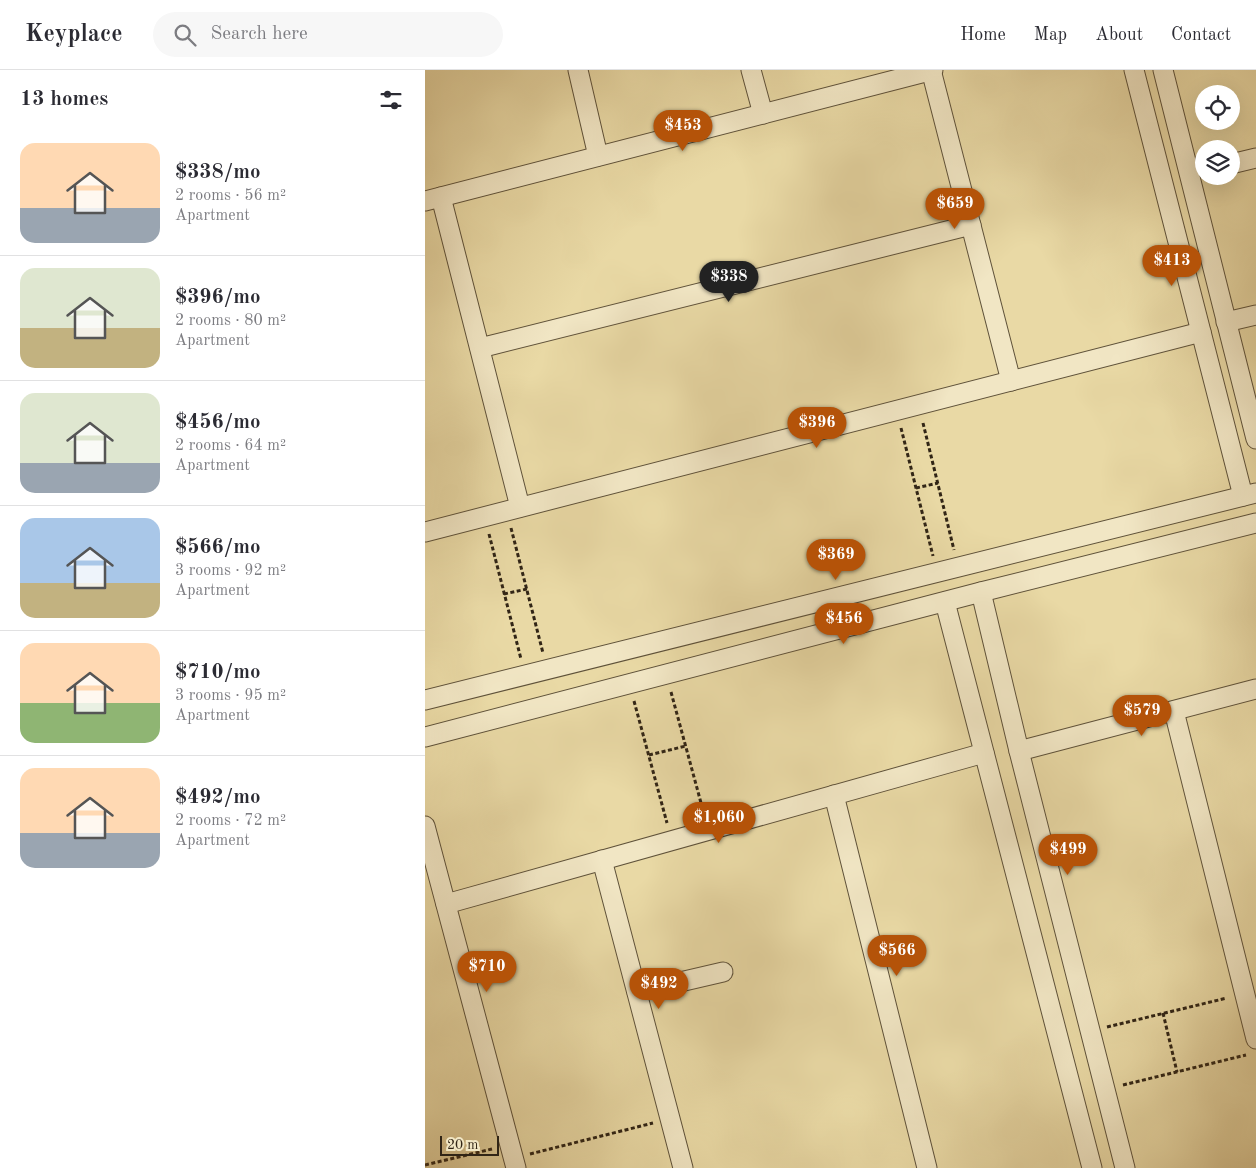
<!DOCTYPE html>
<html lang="en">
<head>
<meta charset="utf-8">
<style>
	:root { --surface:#fff; --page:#f7f7f7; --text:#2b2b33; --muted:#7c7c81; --line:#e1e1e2; --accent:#b45309 }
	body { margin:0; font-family:"Old Standard TT",serif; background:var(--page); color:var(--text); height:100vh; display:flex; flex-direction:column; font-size:19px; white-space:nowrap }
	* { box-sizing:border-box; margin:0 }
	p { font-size:16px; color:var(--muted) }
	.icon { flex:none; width:28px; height:28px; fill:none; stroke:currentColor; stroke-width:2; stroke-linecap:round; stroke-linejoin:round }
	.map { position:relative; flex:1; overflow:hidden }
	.panel { display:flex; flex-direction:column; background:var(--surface); width:425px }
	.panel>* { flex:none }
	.fabs { position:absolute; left:770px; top:15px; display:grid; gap:10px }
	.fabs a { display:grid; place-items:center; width:45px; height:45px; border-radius:50%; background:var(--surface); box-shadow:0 5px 20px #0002; font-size:25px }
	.scale { position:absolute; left:15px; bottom:12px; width:59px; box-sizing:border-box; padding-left:5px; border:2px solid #312516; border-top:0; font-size:14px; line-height:18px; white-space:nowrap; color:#312516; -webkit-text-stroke:4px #f1e6c4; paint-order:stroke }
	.price { position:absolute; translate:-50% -42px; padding:0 11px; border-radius:18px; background:var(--accent); color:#fff; font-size:16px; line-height:32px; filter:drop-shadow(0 1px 2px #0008) }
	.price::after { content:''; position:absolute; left:50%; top:30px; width:15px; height:11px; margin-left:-8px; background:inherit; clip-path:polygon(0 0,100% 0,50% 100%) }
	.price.selected { background:#222; color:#fff }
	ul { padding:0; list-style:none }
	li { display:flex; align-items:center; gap:15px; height:125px; padding:0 20px }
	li+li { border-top:1px solid var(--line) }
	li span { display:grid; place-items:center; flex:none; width:140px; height:100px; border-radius:15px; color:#555 }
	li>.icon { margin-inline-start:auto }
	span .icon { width:60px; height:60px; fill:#fffc; stroke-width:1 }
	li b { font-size:21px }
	h2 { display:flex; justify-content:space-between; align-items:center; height:60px; padding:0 20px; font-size:21px }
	header { display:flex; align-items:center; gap:30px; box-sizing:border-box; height:70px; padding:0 25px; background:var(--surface); border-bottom:1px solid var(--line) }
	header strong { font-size:24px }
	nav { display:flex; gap:28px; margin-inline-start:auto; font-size:18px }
	.search { width:350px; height:45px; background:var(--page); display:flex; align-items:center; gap:12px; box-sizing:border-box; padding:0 18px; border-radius:28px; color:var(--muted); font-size:19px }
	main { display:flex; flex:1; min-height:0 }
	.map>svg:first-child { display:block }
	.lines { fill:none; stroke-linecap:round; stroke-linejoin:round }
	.minor-casing { stroke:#5f523a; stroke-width:21 }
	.path { stroke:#312516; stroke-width:3; stroke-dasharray:4 2.5; stroke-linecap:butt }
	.minor { stroke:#f1e6c4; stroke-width:19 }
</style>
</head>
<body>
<header>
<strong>Keyplace</strong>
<div class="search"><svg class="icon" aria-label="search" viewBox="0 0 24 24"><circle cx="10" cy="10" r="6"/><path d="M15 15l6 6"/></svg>Search here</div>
<nav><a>Home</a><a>Map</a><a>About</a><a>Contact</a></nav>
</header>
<main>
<section class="panel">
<h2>13 homes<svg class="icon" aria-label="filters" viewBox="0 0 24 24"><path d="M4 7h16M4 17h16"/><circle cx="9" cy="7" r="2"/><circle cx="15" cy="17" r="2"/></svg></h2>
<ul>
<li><span style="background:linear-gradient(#ffd9b3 65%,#9aa5b1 0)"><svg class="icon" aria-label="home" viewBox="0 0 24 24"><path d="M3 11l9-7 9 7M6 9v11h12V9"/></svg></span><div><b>$338/mo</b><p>2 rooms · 56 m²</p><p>Apartment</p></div></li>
<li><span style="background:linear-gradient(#dfe7d0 60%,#c2b280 0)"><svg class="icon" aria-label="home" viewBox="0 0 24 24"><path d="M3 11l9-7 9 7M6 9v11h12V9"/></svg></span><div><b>$396/mo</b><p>2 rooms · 80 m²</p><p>Apartment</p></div></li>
<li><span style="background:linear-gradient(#dfe7d0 70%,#9aa5b1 0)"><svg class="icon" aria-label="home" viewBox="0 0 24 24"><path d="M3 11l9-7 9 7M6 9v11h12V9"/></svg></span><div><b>$456/mo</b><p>2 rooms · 64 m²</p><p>Apartment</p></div></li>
<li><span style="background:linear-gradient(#a9c7e8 65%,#c2b280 0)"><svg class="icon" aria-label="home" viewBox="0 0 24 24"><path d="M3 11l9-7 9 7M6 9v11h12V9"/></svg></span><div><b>$566/mo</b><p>3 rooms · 92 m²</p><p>Apartment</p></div></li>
<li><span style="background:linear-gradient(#ffd9b3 60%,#8fb573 0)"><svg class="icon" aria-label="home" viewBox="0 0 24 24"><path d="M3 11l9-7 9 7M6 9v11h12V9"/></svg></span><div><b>$710/mo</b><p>3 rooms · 95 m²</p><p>Apartment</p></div></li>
<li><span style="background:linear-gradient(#ffd9b3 65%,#9aa5b1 0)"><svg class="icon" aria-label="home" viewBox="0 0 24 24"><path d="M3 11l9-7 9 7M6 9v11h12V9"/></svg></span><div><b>$492/mo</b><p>2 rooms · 72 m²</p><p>Apartment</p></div></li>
</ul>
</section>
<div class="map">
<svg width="831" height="1098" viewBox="0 0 831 1098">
	<rect width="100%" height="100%" fill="#e9d9a5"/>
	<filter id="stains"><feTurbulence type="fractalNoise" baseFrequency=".004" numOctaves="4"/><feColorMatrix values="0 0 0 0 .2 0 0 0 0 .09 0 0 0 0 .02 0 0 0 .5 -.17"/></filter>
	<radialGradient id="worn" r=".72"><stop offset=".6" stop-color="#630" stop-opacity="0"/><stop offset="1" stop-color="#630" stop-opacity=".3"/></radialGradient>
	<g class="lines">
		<defs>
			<g id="minor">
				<path d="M153,0L173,86"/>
				<path d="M326,0L338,44"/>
				<path d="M506,0L586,311"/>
				<path d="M709,0L818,426"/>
				<path d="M738,0L831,369"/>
				<path d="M806,94L831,88"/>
				<path d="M16,127L95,437"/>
				<path d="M0,131L508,0"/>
				<path d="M801,252L831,245"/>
				<path d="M55,278L546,155"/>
				<path d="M0,462L776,262"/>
				<path d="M556,522L594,681L700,1098"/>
				<path d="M520,532L667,1098"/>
				<path d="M0,630L831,423"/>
				<path d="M749,641L831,969"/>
				<path d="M0,667L556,522L831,453"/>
				<path d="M594,681L831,619"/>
				<path d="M409,725L502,1098"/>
				<path d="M0,756L91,1098"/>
				<path d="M177,790L258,1098"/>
				<path d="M21,834L559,683"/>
				<path d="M212,922L298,902"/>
			</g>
		</defs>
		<use href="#minor" class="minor-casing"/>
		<g class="path">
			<path d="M498,353L529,480"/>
			<path d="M476,358L508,486"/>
			<path d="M491,418L513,413"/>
			<path d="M86,458L118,583"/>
			<path d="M64,464L96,589"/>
			<path d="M79,524L102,519"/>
			<path d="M246,622L279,744"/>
			<path d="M209,631L242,753"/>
			<path d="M224,685L261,676"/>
			<path d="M738,943L752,1002"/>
			<path d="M682,957L802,928"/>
			<path d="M698,1015L821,985"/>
			<path d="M105,1084L228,1053"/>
			<path d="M0,1095L67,1079"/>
		</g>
		<use href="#minor" class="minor"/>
	</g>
	<rect width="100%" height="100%" filter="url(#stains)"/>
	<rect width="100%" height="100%" fill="url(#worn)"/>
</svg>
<div class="fabs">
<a><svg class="icon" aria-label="locate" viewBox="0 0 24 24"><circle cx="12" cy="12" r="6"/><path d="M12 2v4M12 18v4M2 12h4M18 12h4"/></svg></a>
<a><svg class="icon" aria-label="layers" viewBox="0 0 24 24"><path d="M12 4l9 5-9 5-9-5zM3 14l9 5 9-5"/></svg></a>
</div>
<div class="scale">20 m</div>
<b class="price" style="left:258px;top:82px">$453</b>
<b class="price" style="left:530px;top:160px">$659</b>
<b class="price" style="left:747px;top:217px">$413</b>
<b class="price selected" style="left:304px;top:233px">$338</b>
<b class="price" style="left:392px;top:379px">$396</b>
<b class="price" style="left:411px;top:511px">$369</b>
<b class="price" style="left:419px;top:575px">$456</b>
<b class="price" style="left:717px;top:667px">$579</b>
<b class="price" style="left:294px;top:774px">$1,060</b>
<b class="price" style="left:643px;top:806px">$499</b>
<b class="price" style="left:472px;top:907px">$566</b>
<b class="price" style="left:62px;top:923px">$710</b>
<b class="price" style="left:234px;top:940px">$492</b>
</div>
</main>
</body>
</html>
